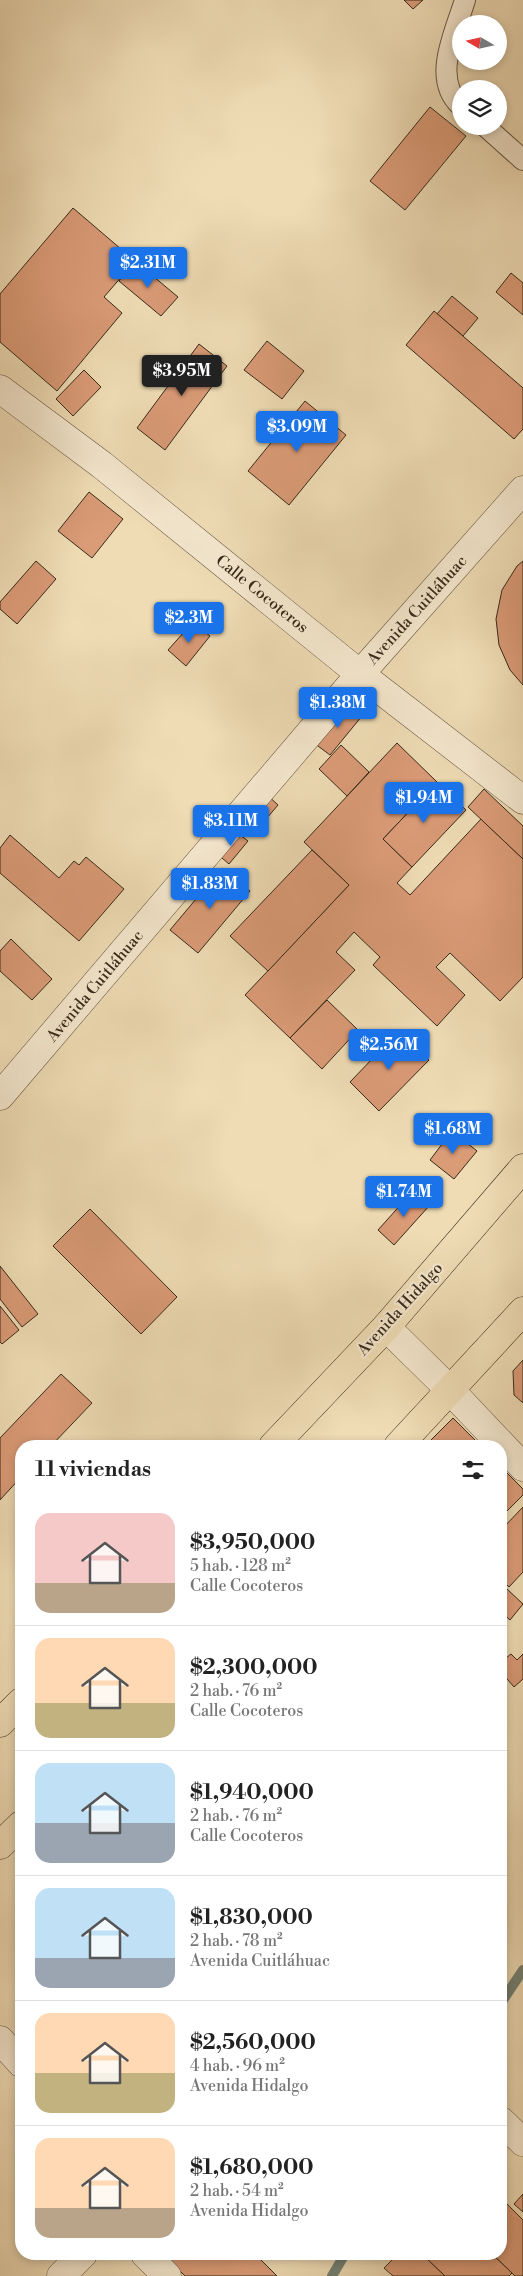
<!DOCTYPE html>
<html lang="es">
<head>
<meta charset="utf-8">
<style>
	:root { --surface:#fff; --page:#f6f6f6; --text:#222; --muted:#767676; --line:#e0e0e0; --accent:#1a73e8 }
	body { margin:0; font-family:"Libre Bodoni",serif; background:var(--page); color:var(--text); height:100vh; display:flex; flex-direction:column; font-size:19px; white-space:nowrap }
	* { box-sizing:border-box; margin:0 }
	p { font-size:16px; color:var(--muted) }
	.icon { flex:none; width:28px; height:28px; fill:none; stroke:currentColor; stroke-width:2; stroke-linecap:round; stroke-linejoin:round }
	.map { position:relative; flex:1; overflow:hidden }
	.side { position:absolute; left:15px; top:1440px; width:492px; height:820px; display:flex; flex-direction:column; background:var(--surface); border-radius:20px; box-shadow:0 2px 8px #0003 }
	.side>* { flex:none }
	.needle { width:32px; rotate:279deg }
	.controls { position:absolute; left:452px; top:15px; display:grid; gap:10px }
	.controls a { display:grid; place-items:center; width:55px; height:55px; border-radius:50%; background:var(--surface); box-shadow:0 2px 8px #0003; font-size:25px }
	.price { position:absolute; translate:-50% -42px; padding:0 11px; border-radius:5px; background:var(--accent); color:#fff; font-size:16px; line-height:32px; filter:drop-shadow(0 1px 2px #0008) }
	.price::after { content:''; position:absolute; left:50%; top:30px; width:15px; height:11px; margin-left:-8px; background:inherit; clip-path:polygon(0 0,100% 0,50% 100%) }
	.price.active { background:#222; color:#fff }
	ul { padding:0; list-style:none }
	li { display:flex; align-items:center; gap:15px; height:125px; padding:0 20px }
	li+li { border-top:1px solid var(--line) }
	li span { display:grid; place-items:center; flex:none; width:140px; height:100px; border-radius:15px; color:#555 }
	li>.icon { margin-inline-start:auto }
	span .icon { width:60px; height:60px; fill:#fffc; stroke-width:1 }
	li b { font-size:21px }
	h2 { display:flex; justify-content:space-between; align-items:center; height:60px; padding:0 20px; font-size:21px }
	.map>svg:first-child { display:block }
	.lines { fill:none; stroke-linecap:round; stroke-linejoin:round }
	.stream { stroke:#728174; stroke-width:10 }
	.building { fill:#da9b77; stroke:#372a1b }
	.pedestrian-casing { stroke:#655642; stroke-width:22 }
	.minor-casing { stroke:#655642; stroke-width:29 }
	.primary-casing { stroke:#372a1b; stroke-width:29 }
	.pedestrian { stroke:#f5e8cf; stroke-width:20 }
	.minor { stroke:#f5e8cf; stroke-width:28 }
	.primary { stroke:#efdcb5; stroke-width:28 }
	.labels { text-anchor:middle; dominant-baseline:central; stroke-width:4.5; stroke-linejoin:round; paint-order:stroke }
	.street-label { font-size:16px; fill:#372a1b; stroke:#f5e8cf }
</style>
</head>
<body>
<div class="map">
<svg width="523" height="2276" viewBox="0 0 523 2276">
	<rect width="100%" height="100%" fill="#efdcb5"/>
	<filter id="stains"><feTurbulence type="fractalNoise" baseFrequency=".004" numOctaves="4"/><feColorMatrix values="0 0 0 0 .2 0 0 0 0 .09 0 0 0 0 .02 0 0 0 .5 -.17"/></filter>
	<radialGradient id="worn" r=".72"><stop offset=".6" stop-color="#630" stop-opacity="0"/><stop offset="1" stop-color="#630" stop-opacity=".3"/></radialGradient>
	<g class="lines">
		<g class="stream">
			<path d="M501,2003L523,1970"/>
			<path d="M332,2276L345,2254"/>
		</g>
	</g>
	<g class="building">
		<path d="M404,0H423L413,9Z"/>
		<path d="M430,107L466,136L405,210L370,181Z"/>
		<path d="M73,208L135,261L104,297L122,313L57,391L0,342V294Z"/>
		<path d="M135,261L178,297L161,316L119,281Z"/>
		<path d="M511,273L523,283V315L496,292Z"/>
		<path d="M452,296L478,318L463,336L437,314Z"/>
		<path d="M434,311L523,388V429L514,439L406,345Z"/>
		<path d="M267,341L304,371L282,399L244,370Z"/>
		<path d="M199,344L227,366L165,450L137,428Z"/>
		<path d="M84,370L101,387L73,416L56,399Z"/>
		<path d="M305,401L346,435L289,505L248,471Z"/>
		<path d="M89,492L123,519L92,558L58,531Z"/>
		<path d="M36,561L56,579L17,624L0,609V602Z"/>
		<path d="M523,561V685L510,670L499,645L496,619L502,590L517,566Z"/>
		<path d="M193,622L210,636L186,666L168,650Z"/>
		<path d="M346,703L362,716L330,755L314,743Z"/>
		<path d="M397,743L437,782L383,839L412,867L397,883L410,895L481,819L523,859V977L500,1001L450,953L436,967L465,995L437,1026L373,965L380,957L354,932L336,952L355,970L290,1038L245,995L349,885L304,842Z"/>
		<path d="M341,745L369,772L347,796L319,769Z"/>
		<path d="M437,782L466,810L412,867L383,839Z"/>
		<path d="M484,789L523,826V859L468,807Z"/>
		<path d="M265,793L278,805L261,825L248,813Z"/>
		<path d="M234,830L248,841L229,864L215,852Z"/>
		<path d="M10,835L59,878L74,861L79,865L86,857L124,889L79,941L0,873V848Z"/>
		<path d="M312,850L349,885L268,971L230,936Z"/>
		<path d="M222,868L250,891L198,953L170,930Z"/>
		<path d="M11,939L52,979L32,1000L0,971V951Z"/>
		<path d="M327,1000L358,1030L322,1069L290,1038Z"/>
		<path d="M399,1031L429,1060L379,1111L350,1082Z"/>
		<path d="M452,1131L477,1151L454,1179L430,1160Z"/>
		<path d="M413,1191L429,1206L394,1245L378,1230Z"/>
		<path d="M90,1209L177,1297L141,1334L53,1246Z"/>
		<path d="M0,1266L38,1314L22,1327L0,1299Z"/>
		<path d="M0,1306L19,1330L2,1344L0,1342Z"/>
		<path d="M523,1360V1403L514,1395L513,1371Z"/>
		<path d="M61,1374L92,1403L51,1446H21V1477L0,1500V1438Z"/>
		<path d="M453,1418L481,1446H425Z"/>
		<path d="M501,1467L523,1489V1495L501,1517Z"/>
		<path d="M523,1507V1572L509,1587L501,1579V1530Z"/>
		<path d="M507,1589L523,1604L510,1620L501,1612V1596Z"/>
		<path d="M511,1654L517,1660L523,1654V1679L514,1687L501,1672V1662Z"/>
		<path d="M523,2194V2212L514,2204Z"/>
		<path d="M503,2200L523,2220V2276H515L492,2254H501V2202Z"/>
		<path d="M163,2254H255L277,2276H185Z"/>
		<path d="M398,2254H422L445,2276H393L384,2268Z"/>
		<path d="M422,2254H492L512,2273L509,2276H445Z"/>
	</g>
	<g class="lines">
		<defs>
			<g id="pedestrian">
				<path d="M461,106C431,79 455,33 465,0"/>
				<path d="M485,126L523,160"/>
			</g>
			<g id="minor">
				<path d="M0,389L102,465L360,674L523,800"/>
				<path d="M0,1096L360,674L523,490"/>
				<path d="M386,1327L450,1390L523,1467"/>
				<path d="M0,2040L21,2063"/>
				<path d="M501,2121L523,2142"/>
				<path d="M145,2254L167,2276"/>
				<path d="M61,2276L83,2254"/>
			</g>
			<g id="primary">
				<path d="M273,1446L386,1327L523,1168"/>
				<path d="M398,1446L523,1311"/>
				<path d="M0,1723L21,1702"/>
				<path d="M0,1845L21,1825"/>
			</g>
		</defs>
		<use href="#pedestrian" class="pedestrian-casing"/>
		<use href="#minor" class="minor-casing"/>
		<use href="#primary" class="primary-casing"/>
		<use href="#pedestrian" class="pedestrian"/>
		<use href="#minor" class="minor"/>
		<use href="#primary" class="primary"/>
	</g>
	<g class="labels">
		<g class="street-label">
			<text transform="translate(262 594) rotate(39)">Calle Cocoteros</text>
			<text transform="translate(417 610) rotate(-48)">Avenida Cuitláhuac</text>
			<text transform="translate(95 986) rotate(-50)">Avenida Cuitláhuac</text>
			<text transform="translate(400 1309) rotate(-48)">Avenida Hidalgo</text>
		</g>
	</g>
	<rect width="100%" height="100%" filter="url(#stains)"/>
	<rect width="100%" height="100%" fill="url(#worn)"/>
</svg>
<div class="controls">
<a><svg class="needle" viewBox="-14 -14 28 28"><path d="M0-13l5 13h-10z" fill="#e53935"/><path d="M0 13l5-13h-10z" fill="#767676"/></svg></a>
<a><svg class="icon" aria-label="layers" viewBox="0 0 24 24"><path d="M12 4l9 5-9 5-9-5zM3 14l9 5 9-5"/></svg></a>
</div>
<b class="price" style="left:148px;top:289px">$2.31M</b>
<b class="price active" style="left:182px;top:397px">$3.95M</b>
<b class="price" style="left:297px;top:453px">$3.09M</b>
<b class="price" style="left:189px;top:644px">$2.3M</b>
<b class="price" style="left:338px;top:729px">$1.38M</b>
<b class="price" style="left:424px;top:824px">$1.94M</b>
<b class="price" style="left:231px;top:847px">$3.11M</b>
<b class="price" style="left:210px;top:910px">$1.83M</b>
<b class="price" style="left:389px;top:1071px">$2.56M</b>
<b class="price" style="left:453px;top:1155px">$1.68M</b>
<b class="price" style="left:404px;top:1218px">$1.74M</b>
<section class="side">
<h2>11 viviendas<svg class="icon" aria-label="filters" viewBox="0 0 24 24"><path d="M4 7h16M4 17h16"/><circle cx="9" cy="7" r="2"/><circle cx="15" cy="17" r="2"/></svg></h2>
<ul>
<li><span style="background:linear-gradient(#f6c9c9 70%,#b9a48a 0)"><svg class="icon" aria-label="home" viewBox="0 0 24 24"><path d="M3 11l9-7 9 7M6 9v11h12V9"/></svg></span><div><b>$3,950,000</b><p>5 hab. · 128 m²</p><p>Calle Cocoteros</p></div></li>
<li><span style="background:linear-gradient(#ffd9b3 65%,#c2b280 0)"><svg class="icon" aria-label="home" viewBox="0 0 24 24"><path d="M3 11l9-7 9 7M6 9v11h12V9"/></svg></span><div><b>$2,300,000</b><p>2 hab. · 76 m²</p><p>Calle Cocoteros</p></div></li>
<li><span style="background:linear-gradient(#bfe0f5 60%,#9aa5b1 0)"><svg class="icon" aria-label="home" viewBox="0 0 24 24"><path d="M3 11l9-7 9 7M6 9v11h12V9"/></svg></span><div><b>$1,940,000</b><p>2 hab. · 76 m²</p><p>Calle Cocoteros</p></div></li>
<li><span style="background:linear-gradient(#bfe0f5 70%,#9aa5b1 0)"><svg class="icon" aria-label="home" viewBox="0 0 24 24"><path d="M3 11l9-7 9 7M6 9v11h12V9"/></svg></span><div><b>$1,830,000</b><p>2 hab. · 78 m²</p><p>Avenida Cuitláhuac</p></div></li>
<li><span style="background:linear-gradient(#ffd9b3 60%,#c2b280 0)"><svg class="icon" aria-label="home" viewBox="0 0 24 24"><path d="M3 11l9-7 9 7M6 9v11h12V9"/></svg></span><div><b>$2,560,000</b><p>4 hab. · 96 m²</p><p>Avenida Hidalgo</p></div></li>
<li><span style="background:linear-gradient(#ffd9b3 70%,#b9a48a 0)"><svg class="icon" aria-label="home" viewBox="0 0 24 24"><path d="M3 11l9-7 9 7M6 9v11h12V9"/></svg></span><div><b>$1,680,000</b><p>2 hab. · 54 m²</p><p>Avenida Hidalgo</p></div></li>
</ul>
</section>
</div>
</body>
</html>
